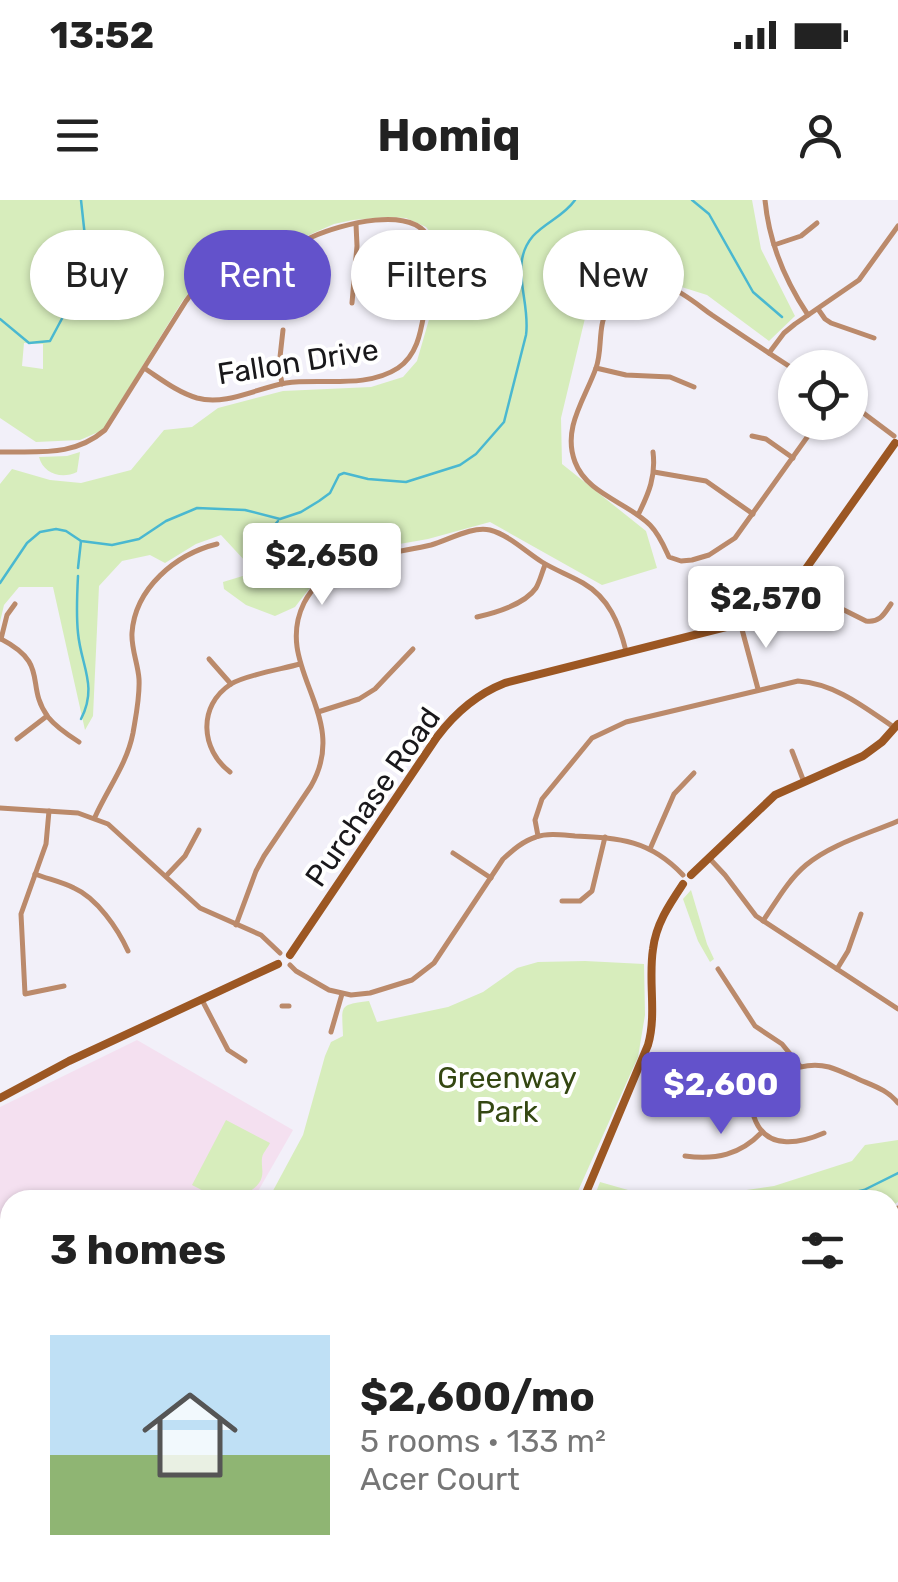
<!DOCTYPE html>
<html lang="en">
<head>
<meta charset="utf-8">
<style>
	:root { --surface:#fff; --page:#f2f2f2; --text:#222; --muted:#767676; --accent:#6352cb }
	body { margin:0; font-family:Rubik,sans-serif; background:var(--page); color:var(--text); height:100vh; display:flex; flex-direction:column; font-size:38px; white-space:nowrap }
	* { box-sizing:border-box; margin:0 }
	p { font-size:32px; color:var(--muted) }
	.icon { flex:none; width:55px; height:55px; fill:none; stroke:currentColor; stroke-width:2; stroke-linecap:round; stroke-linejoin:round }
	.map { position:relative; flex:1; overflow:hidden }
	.sheet { position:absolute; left:0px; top:990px; width:900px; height:392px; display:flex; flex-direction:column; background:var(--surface); border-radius:30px 30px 0 0; box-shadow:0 2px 8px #0004 }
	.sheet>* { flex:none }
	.hud { position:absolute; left:30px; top:30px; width:840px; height:90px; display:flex; gap:20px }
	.controls { position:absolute; left:778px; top:150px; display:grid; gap:20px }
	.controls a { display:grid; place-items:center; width:90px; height:90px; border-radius:50%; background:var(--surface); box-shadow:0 2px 8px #0004; font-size:50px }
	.price { position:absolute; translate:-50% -85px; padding:0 22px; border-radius:10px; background:#fff; color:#222; font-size:32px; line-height:65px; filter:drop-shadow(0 2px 5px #0008) }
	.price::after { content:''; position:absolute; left:50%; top:60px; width:30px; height:22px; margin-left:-15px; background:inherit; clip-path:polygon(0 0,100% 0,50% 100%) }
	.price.selected { background:var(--accent); color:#fff }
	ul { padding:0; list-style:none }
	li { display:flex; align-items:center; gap:30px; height:250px; padding:0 50px }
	li span { display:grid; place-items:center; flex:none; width:280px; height:200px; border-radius:0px; color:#555 }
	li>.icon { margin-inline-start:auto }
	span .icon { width:120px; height:120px; fill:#fffc; stroke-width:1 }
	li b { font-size:42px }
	h2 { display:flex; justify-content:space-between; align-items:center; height:120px; padding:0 50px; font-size:42px }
	.pill { padding:0 35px; border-radius:45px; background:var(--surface); box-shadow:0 2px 8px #0004; font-size:35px; line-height:90px }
	.pill.selected { background:var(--accent); color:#fff }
	.status { display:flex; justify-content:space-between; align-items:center; height:70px; padding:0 50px; background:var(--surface); direction:ltr }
	.status svg { height:28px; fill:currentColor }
	header { display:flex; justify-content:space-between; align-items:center; height:130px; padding:0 50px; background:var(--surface); font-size:45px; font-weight:700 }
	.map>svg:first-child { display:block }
	.education { fill:#f4e0f0 }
	.green { fill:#d7edbc; fill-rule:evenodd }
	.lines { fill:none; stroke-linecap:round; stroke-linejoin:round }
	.stream { stroke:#4ab8d0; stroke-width:2.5 }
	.street { stroke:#bb8a6b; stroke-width:5 }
	.secondary { stroke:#9c5723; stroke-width:8 }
	.primary { stroke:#703f1c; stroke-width:9 }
	.labels { text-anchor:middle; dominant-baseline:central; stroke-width:8; stroke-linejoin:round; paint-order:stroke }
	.street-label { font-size:30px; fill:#19181b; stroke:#fff }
	.park-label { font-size:30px; fill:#344712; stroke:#fff }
</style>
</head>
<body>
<div class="status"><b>13:52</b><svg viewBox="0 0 49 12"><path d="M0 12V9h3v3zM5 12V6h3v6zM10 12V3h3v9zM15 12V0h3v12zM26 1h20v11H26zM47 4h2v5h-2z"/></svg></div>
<header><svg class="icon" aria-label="menu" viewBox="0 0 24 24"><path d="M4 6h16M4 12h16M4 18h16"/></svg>Homiq<svg class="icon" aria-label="person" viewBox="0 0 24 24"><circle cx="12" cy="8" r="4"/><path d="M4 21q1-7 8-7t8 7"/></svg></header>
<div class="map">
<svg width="898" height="1382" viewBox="0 0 898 1382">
	<rect width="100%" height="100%" fill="#f2f0f9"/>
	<path class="education" d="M137,840L293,930L253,1000H137L130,995L126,1000H10V1105L0,1098V907Z"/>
	<g class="green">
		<path d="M0,0H752L761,49L795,116L769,141L707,95L672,84L637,78L587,110L561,218L562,264L646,331L657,368L602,385L490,322L428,339L371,349L323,371L295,407L275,416L246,405L224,389L223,382L246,375V362L221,335L196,344L165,363L150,355L122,361L99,386L93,516L85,530L53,387H19L4,405L0,422V284L12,269L50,280L81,283L131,270L164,230L192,227L218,208L283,191L371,187L403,177L417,161L430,116L441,64L437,40L426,27L406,18L387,17L353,20L334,24L275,50L227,63L204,75L183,100L103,230L80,240L36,242L0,218ZM24,143L43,144V169L22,166Z"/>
		<path d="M80,252L77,272C61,280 43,273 39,257L67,256Z"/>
		<path d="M691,690L707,744L714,759L710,762L698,741L683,699Z"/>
		<path d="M585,761L644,764L645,815L638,857L574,1000H268L303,935L325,856L331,842L343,836C342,805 338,805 369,801L377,822L448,807L483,792L517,768L538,762Z"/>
		<path d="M226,920L270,943C268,948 263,952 262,958C261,968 265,974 259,983C253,991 246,992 241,1000H221L192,985Z"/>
		<path d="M898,940V1002L890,1007V1000H676L774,986L852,961L865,945Z"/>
		<path d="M600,982L663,1000H593Z"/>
	</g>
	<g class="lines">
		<g class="stream">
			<path d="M692,0L709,14L753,92L782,117"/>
			<path d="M0,119L29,143L50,141L73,98L86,46L81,0"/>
			<path d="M268,347L272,328L278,321"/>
			<path d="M78,368L81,341"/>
			<path d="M78,376C77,395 76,414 78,433C81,466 98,486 81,519"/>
			<path d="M267,378V364"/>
			<path d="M0,383L27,343L40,332L56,329L66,331L81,341L112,345L139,339L166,321L197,308L245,310L280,319L301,312L319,301L330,293L339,275L344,273L368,279L406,282L460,265L476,254L504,222L526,135C531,101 508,65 533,36C546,22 564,16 575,0"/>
			<path d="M820,1000L864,990L898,973"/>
		</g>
		<g class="street">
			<path d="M765,0C769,43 784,79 808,115"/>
			<path d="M774,45L801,36L817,23"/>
			<path d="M352,103L357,46L356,24"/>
			<path d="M818,109L825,119L831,123L874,138"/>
			<path d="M769,153L784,133L795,124L859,80L898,26"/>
			<path d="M596,168L626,175L670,177L694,187"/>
			<path d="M795,170C767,152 740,134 712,115C698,105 683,92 667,86C645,77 620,89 608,109C597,126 603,149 596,168C585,199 562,228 575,262C587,294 627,302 650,325C659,334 664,346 669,357L681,361L692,360L709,355L735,338L818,222"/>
			<path d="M282,184L279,166L283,130"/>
			<path d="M850,203L894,236"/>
			<path d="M752,236L766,239L793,258"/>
			<path d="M0,252C40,251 73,257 105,230L186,101C211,65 232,68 270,55C284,50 298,43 312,37C339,25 414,3 430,40C438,59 428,88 425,108C421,130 418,155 398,168C366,189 321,178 286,183C257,188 226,206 197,198C177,192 161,179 144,168"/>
			<path d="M654,272L706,281L753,314"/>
			<path d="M638,315C649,293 656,276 653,252"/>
			<path d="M794,385L866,421C880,423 884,414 891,404"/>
			<path d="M477,417C495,413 525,404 536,388C540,381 542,372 545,365"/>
			<path d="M740,422L758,489"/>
			<path d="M1,439C51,465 24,484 48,517C56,527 68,535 79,542"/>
			<path d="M1,439L7,415L15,404"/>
			<path d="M209,459L231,484"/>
			<path d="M318,512L359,499L375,489L413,449"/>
			<path d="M17,539L47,516"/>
			<path d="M792,551L804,582"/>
			<path d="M230,572C201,550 197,506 231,484C245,475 282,469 300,464"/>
			<path d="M0,608L78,613L108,624L200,708L261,735L280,753"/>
			<path d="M49,611L46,644L21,714L25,794L64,786"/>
			<path d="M95,617C108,588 127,564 133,533C136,515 140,497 139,479C138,464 131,448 132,433C135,388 176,354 217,344"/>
			<path d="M538,636L535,620L542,599L592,538L626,522L798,481C836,484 864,507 895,528"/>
			<path d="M650,649L674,594L694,573"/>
			<path d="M453,653L491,678"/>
			<path d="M710,659L725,675L756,716L898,809"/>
			<path d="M35,674C48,679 62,682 74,688C97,698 118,729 128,751"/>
			<path d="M166,676L185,656L199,630"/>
			<path d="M562,701H580L592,691L605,637"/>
			<path d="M763,721C776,702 788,680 806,665C831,644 868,634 898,621"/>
			<path d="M236,725L256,671L264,656L311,586C352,515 272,468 304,403C327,357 388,355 431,345C449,340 471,326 490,330C509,335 526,352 542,362C555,370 569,375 583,383C609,398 619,423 626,451"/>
			<path d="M290,765L296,771L329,790L351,795L370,793L412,780L434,763L503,659C513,650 523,641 536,637C548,633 562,635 575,636C620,638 650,640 683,675"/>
			<path d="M718,769L755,826L782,844L800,866"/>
			<path d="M837,769L848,751L861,714"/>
			<path d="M202,800L228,850L245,861"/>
			<path d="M282,806H289"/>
			<path d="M331,832L342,794"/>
			<path d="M641,865C670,876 700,890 732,890C767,890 792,857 829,867C839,870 849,875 858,879C874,886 888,890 898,903"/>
			<path d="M748,888C750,899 751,912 756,922C769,950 801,943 824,933"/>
			<path d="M685,956C716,960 740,955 762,932"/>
			<path d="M890,1012L898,1008"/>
			<path d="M0,1133L5,1136"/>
			<path d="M890,1135L898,1138"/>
			<path d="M890,1344L898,1332"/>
			<path d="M164,1372L172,1382"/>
			<path d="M212,1372L217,1382"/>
			<path d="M301,1372V1382"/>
			<path d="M370,1372V1382"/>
			<path d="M453,1372V1382"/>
			<path d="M609,1372L620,1379L624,1372"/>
			<path d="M800,1372L805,1382"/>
			<path d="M0,1373V1380"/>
			<path d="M197,1382L211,1372"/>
			<path d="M863,1382L870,1372"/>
		</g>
		<g class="secondary">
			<path d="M691,675L775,595L863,556L882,542L898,524"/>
			<path d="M290,755L437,537C455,513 477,494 505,483L726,427C755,417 781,401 800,377L895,243"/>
			<path d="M0,898L69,861L278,764"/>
			<path d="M583,1000L648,845C657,814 648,781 653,749C656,724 669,705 683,684"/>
			<path d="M703,1382L708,1372"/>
		</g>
		<g class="primary">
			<path d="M0,1315L10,1323"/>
			<path d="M65,1372L71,1382"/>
			<path d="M42,1382L49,1372"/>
		</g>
	</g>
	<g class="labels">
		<g class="street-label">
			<text transform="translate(298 162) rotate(-9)">Fallon Drive</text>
			<text transform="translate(373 597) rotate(-55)">Purchase Road</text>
		</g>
		<g class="park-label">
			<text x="507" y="878">Greenway<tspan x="507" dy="34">Park</tspan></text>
		</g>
	</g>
</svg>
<div class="controls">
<a><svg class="icon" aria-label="locate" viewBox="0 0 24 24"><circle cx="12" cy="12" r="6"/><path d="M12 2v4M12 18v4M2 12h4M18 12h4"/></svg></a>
</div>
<b class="price" style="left:322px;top:408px">$2,650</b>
<b class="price" style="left:766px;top:451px">$2,570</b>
<b class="price selected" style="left:721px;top:937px">$2,600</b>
<div class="hud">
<a class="pill">Buy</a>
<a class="pill selected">Rent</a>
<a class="pill">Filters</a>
<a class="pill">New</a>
</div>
<section class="sheet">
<h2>3 homes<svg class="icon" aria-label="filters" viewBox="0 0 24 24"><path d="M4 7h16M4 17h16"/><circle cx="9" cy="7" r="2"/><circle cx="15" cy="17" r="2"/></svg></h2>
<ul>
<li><span style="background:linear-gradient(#bfe0f5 60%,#8fb573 0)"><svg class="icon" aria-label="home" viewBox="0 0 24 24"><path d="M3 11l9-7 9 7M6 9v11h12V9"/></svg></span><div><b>$2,600/mo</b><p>5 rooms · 133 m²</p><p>Acer Court</p></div></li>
</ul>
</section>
</div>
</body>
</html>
